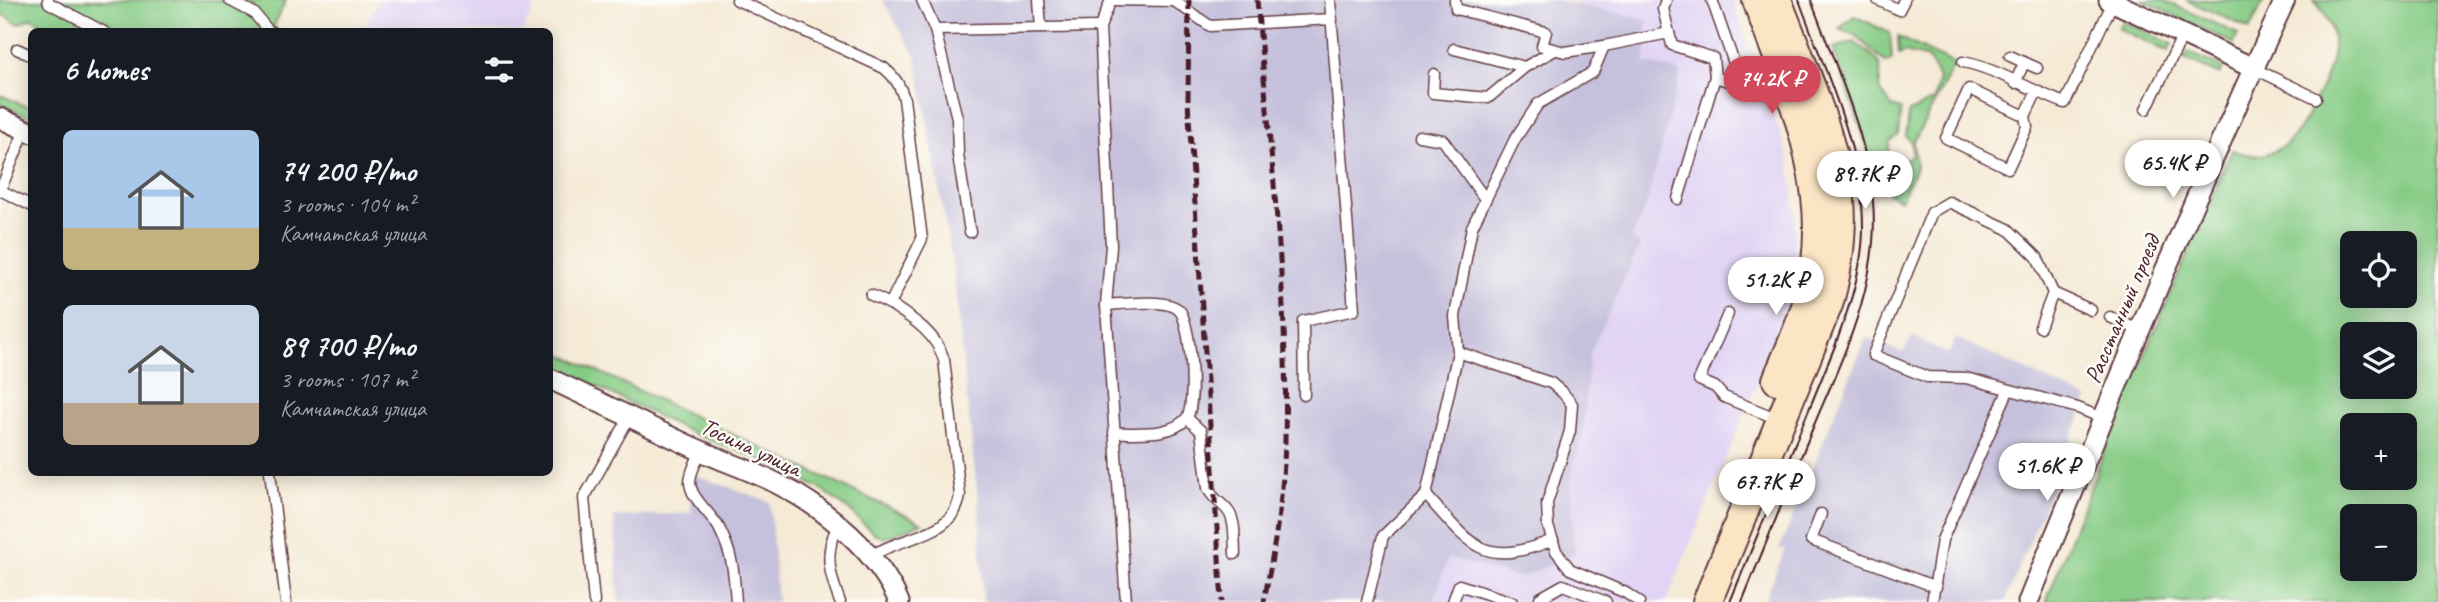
<!DOCTYPE html>
<html lang="en">
<head>
<meta charset="utf-8">
<style>
	:root { --surface:#171b24; --page:#20242c; --text:#f1f3f6; --muted:#9ea1a6; --accent:#d1495b }
	body { margin:0; font-family:Caveat,sans-serif; background:var(--page); color:var(--text); height:100vh; display:flex; flex-direction:column; font-size:26px; white-space:nowrap }
	* { box-sizing:border-box; margin:0 }
	p { font-size:23px; color:var(--muted) }
	.icon { flex:none; width:38px; height:38px; fill:none; stroke:currentColor; stroke-width:2; stroke-linecap:round; stroke-linejoin:round }
	.map { position:relative; flex:1; overflow:hidden }
	.panel { position:absolute; left:28px; top:28px; width:525px; height:448px; display:flex; flex-direction:column; background:var(--surface); border-radius:10px; box-shadow:0 4px 18px #0003 }
	.panel>* { flex:none }
	.tools { position:absolute; left:2340px; top:231px; display:grid; gap:14px }
	.tools a { display:grid; place-items:center; width:77px; height:77px; border-radius:10px; background:var(--surface); box-shadow:0 4px 18px #0003; font-size:35px }
	.price { position:absolute; translate:-50% -60px; padding:0 16px; border-radius:24px; background:#fff; color:#222; font-size:23px; line-height:46px; filter:drop-shadow(0 2px 4px #0008) }
	.price::after { content:''; position:absolute; left:50%; top:42px; width:21px; height:16px; margin-left:-10px; background:inherit; clip-path:polygon(0 0,100% 0,50% 100%) }
	.price.active { background:var(--accent); color:#fff }
	ul { padding:0; list-style:none }
	li { display:flex; align-items:center; gap:21px; height:175px; padding:0 35px }
	li span { display:grid; place-items:center; flex:none; width:196px; height:140px; border-radius:10px; color:#555 }
	li>.icon { margin-inline-start:auto }
	span .icon { width:84px; height:84px; fill:#fffc; stroke-width:1 }
	li b { font-size:30px }
	h2 { display:flex; justify-content:space-between; align-items:center; height:84px; padding:0 35px; font-size:30px }
	.map>svg:first-child { display:block }
	.built { fill:#e1d4f4 }
	.industrial { fill:#c5c0db }
	.green { fill:#87cc86; stroke:#687658; stroke-width:2; fill-rule:evenodd }
	.lines { fill:none; stroke-linecap:round; stroke-linejoin:round }
	.service-casing { stroke:#643d45; stroke-width:13 }
	.minor-casing { stroke:#643d45; stroke-width:23 }
	.secondary-casing { stroke:#643d45; stroke-width:32 }
	.service { stroke:#fff; stroke-width:10 }
	.minor { stroke:#fff; stroke-width:19 }
	.secondary { stroke:#fce5c4; stroke-width:28 }
	.tram { stroke:#4a1f2b; stroke-width:2 }
	.rail { stroke:#4a1f2b; stroke-width:5; stroke-dasharray:10 5; stroke-linecap:butt }
	.labels { text-anchor:middle; dominant-baseline:central; stroke-width:5; stroke-linejoin:round; paint-order:stroke }
	.street-label { font-size:24px; fill:#4a1f2b; stroke:#fdfcf7 }
</style>
</head>
<body>
<div class="map">
<svg width="2438" height="602" viewBox="0 0 2438 602">
	<rect width="100%" height="100%" fill="#fdfcf7"/>
	<filter id="ink" filterUnits="userSpaceOnUse"><feTurbulence type="fractalNoise" baseFrequency=".0143" numOctaves="2"/><feDisplacementMap in="SourceGraphic" scale="14" xChannelSelector="R" yChannelSelector="G"/><feConvolveMatrix kernelMatrix="1 2 1 2 8 2 1 2 1" color-interpolation-filters="sRGB"/></filter>
	<filter id="wash" filterUnits="userSpaceOnUse"><feTurbulence type="fractalNoise" baseFrequency=".00686" numOctaves="4" result="noise"/><feDisplacementMap in="SourceGraphic" scale="28" xChannelSelector="R" yChannelSelector="G"/><feGaussianBlur stdDeviation="1.57" result="paint"/><feColorMatrix in="noise" values="0 0 0 0 0 0 0 0 0 0 0 0 0 0 0 0 0 1.4 0 .05"/><feComposite in="paint" operator="in"/></filter>
	<g filter="url(#wash)">
		<rect width="100%" height="100%" fill="#f5ead6"/>
		<g class="built">
			<path d="M378,0H538L524,29L528,31H363Z"/>
			<path d="M1577,0H1732L1789,158L1795,213L1793,297L1666,602H1433L1448,558L1521,578L1575,554L1570,480L1582,437L1590,353L1641,245L1631,239L1646,207L1681,73L1645,63L1648,20L1575,5Z"/>
		</g>
		<g class="industrial">
			<path d="M882,0H1555L1648,20L1645,63L1681,72L1646,207L1631,239L1641,244L1590,353L1582,437L1570,480L1575,554L1521,578L1448,558L1433,602H983L980,519L952,261L916,56Z"/>
			<path d="M1912,336L1948,354L1956,338L2088,399L2005,602H1764L1785,549L1779,550L1866,337L1903,353Z"/>
			<path d="M692,474L770,502L777,602H619L614,517L691,513Z"/>
		</g>
		<g class="green">
			<path d="M0,0H286L273,28L279,31L61,32L31,18L19,24L3,15L0,16Z"/>
			<path d="M2141,0H2163L2238,34L2234,44Z"/>
			<path d="M2186,0H2264L2250,29Z"/>
			<path d="M2314,0H2438V602H2046L2115,424L2232,150C2278,169 2301,133 2317,96C2326,78 2334,60 2333,39C2331,23 2324,12 2314,0ZM2352,243H2404V296H2352ZM2352,334H2404V387H2352ZM2352,425H2404V478H2352ZM2352,516H2404V569H2352Z"/>
			<path d="M1854,16L1890,33L1892,59L1886,63L1855,35L1839,29Z"/>
			<path d="M2122,21L2172,44L2168,52L2118,28Z"/>
			<path d="M1898,37L1955,64L1913,143L1916,167L1901,200L1888,193L1871,159L1833,48L1854,42C1877,59 1884,58 1879,88L1892,107L1901,109L1898,135L1890,141L1888,152L1895,160H1905L1911,155C1913,147 1913,141 1906,137L1909,112L1934,100L1939,78L1928,58L1905,52L1899,55Z"/>
			<path d="M2188,52L2223,68L2220,75L2184,59Z"/>
			<path d="M0,95L31,108V118L0,104Z"/>
			<path d="M550,349L922,523L885,538L873,533L848,509L819,488L759,459L692,433L550,364Z"/>
		</g>
	</g>
	<g filter="url(#ink)">
		<g class="lines">
			<defs>
				<g id="service">
					<path d="M48,0L49,3L104,32"/>
					<path d="M229,0L254,13L267,29L271,32"/>
					<path d="M737,0L884,68C895,77 900,85 904,99L922,239L890,304C913,319 936,333 944,360L960,495C955,537 900,536 871,556"/>
					<path d="M922,0L935,30L957,118L958,155L970,232"/>
					<path d="M1039,0L1041,28"/>
					<path d="M1111,0L1100,27L1111,246L1106,305L1126,602"/>
					<path d="M1111,0L1174,1L1210,26L1332,19"/>
					<path d="M1455,0L1456,9L1546,32L1542,46L1565,52L1604,46"/>
					<path d="M1666,0L1663,9L1672,45L1713,58L1715,77"/>
					<path d="M1712,0L1742,86"/>
					<path d="M1878,0L1899,10L1904,0"/>
					<path d="M935,30L1100,27"/>
					<path d="M17,49L32,56"/>
					<path d="M1454,49L1525,67L1555,50"/>
					<path d="M2010,56L2037,68"/>
					<path d="M1963,62C1998,69 2031,91 2065,103L2113,2"/>
					<path d="M2253,68L2316,98"/>
					<path d="M1434,74L1433,93L1488,98L1525,67"/>
					<path d="M2015,83L2024,63"/>
					<path d="M2146,109L2183,35"/>
					<path d="M2025,116L1969,89L1946,138L2008,168L2027,127L2025,116L2036,93"/>
					<path d="M1419,136L1443,140L1485,199"/>
					<path d="M0,190L32,206"/>
					<path d="M0,191L25,130"/>
					<path d="M1678,199L1715,77L1767,93L1787,87"/>
					<path d="M2053,293L2091,310"/>
					<path d="M871,295L890,304"/>
					<path d="M1106,305C1123,304 1167,298 1179,310C1191,321 1197,407 1186,419C1170,437 1136,432 1114,433"/>
					<path d="M1728,314L1699,380L1715,387L1724,397L1778,419"/>
					<path d="M2110,317L2139,330"/>
					<path d="M2040,327L2053,293L2037,257L2008,229L1949,202L1932,212L1873,355L1927,377L1966,378L2078,408L2102,418"/>
					<path d="M1458,352L1551,383L1563,393L1572,404L1570,431L1547,503L1548,526L1556,551L1570,569L1626,593L1639,602"/>
					<path d="M1304,395L1303,321L1354,310L1330,0"/>
					<path d="M1187,418L1201,431L1208,488C1212,500 1224,503 1230,514C1236,525 1234,542 1235,554"/>
					<path d="M701,451C697,460 690,472 690,482C690,498 712,514 719,528C733,555 734,573 736,602"/>
					<path d="M270,472L286,602"/>
					<path d="M1426,495L1458,352L1455,316L1472,227L1515,139L1538,104L1593,72L1604,46L1669,33"/>
					<path d="M1821,514L1811,540L1936,587"/>
					<path d="M838,526C823,552 830,576 840,602"/>
					<path d="M594,602L584,498L630,416"/>
					<path d="M1367,602L1383,536L1426,495C1471,546 1483,568 1553,540"/>
					<path d="M1453,602L1459,585L1512,602"/>
					<path d="M1539,602L1540,598L1563,585L1606,602"/>
					<path d="M1932,602L1942,540L2008,391"/>
				</g>
				<g id="minor">
					<path d="M2109,0L2253,68"/>
					<path d="M0,118L32,133"/>
					<path d="M550,379C600,402 649,427 699,450C725,462 753,471 778,484C825,508 879,553 899,602"/>
					<path d="M2028,602C2110,400 2193,198 2285,0"/>
				</g>
				<g id="secondary">
					<path d="M1757,0C1787,85 1830,176 1815,269C1809,308 1792,344 1777,380"/>
					<path d="M1707,602L1829,302C1838,268 1843,235 1840,200C1835,136 1800,61 1777,0"/>
				</g>
			</defs>
			<use href="#service" class="service-casing"/>
			<use href="#minor" class="minor-casing"/>
			<use href="#secondary" class="secondary-casing"/>
			<use href="#service" class="service"/>
			<use href="#minor" class="minor"/>
			<use href="#secondary" class="secondary"/>
			<g class="tram">
				<path d="M1730,602L1835,346C1849,308 1863,268 1863,227C1863,149 1825,72 1799,0"/>
				<path d="M1742,602C1766,543 1790,484 1814,425C1844,354 1880,282 1873,202C1868,135 1834,63 1811,0"/>
			</g>
			<g class="rail">
				<path d="M1189,0L1188,102L1222,602"/>
				<path d="M1257,0C1269,146 1289,293 1285,439C1284,494 1274,548 1264,602"/>
			</g>
		</g>
	</g>
	<g class="labels">
		<g class="street-label">
			<text transform="translate(2122 309) rotate(-67)">Расстанный проезд</text>
			<text transform="translate(751 447) rotate(25)">Тосина улица</text>
		</g>
	</g>
</svg>
<div class="tools">
<a><svg class="icon" aria-label="locate" viewBox="0 0 24 24"><circle cx="12" cy="12" r="6"/><path d="M12 2v4M12 18v4M2 12h4M18 12h4"/></svg></a>
<a><svg class="icon" aria-label="layers" viewBox="0 0 24 24"><path d="M12 4l9 5-9 5-9-5zM3 14l9 5 9-5"/></svg></a>
<a>+</a>
<a>−</a>
</div>
<b class="price active" style="left:1772px;top:116px">74.2K ₽</b>
<b class="price" style="left:2173px;top:200px">65.4K ₽</b>
<b class="price" style="left:1865px;top:211px">89.7K ₽</b>
<b class="price" style="left:1776px;top:317px">51.2K ₽</b>
<b class="price" style="left:2047px;top:503px">51.6K ₽</b>
<b class="price" style="left:1767px;top:519px">67.7K ₽</b>
<section class="panel">
<h2>6 homes<svg class="icon" aria-label="filters" viewBox="0 0 24 24"><path d="M4 7h16M4 17h16"/><circle cx="9" cy="7" r="2"/><circle cx="15" cy="17" r="2"/></svg></h2>
<ul>
<li><span style="background:linear-gradient(#a9c7e8 70%,#c2b280 0)"><svg class="icon" aria-label="home" viewBox="0 0 24 24"><path d="M3 11l9-7 9 7M6 9v11h12V9"/></svg></span><div><b>74 200 ₽/mo</b><p>3 rooms · 104 m²</p><p>Камчатская улица</p></div></li>
<li><span style="background:linear-gradient(#c9d6e8 70%,#b9a48a 0)"><svg class="icon" aria-label="home" viewBox="0 0 24 24"><path d="M3 11l9-7 9 7M6 9v11h12V9"/></svg></span><div><b>89 700 ₽/mo</b><p>3 rooms · 107 m²</p><p>Камчатская улица</p></div></li>
</ul>
</section>
</div>
</body>
</html>
